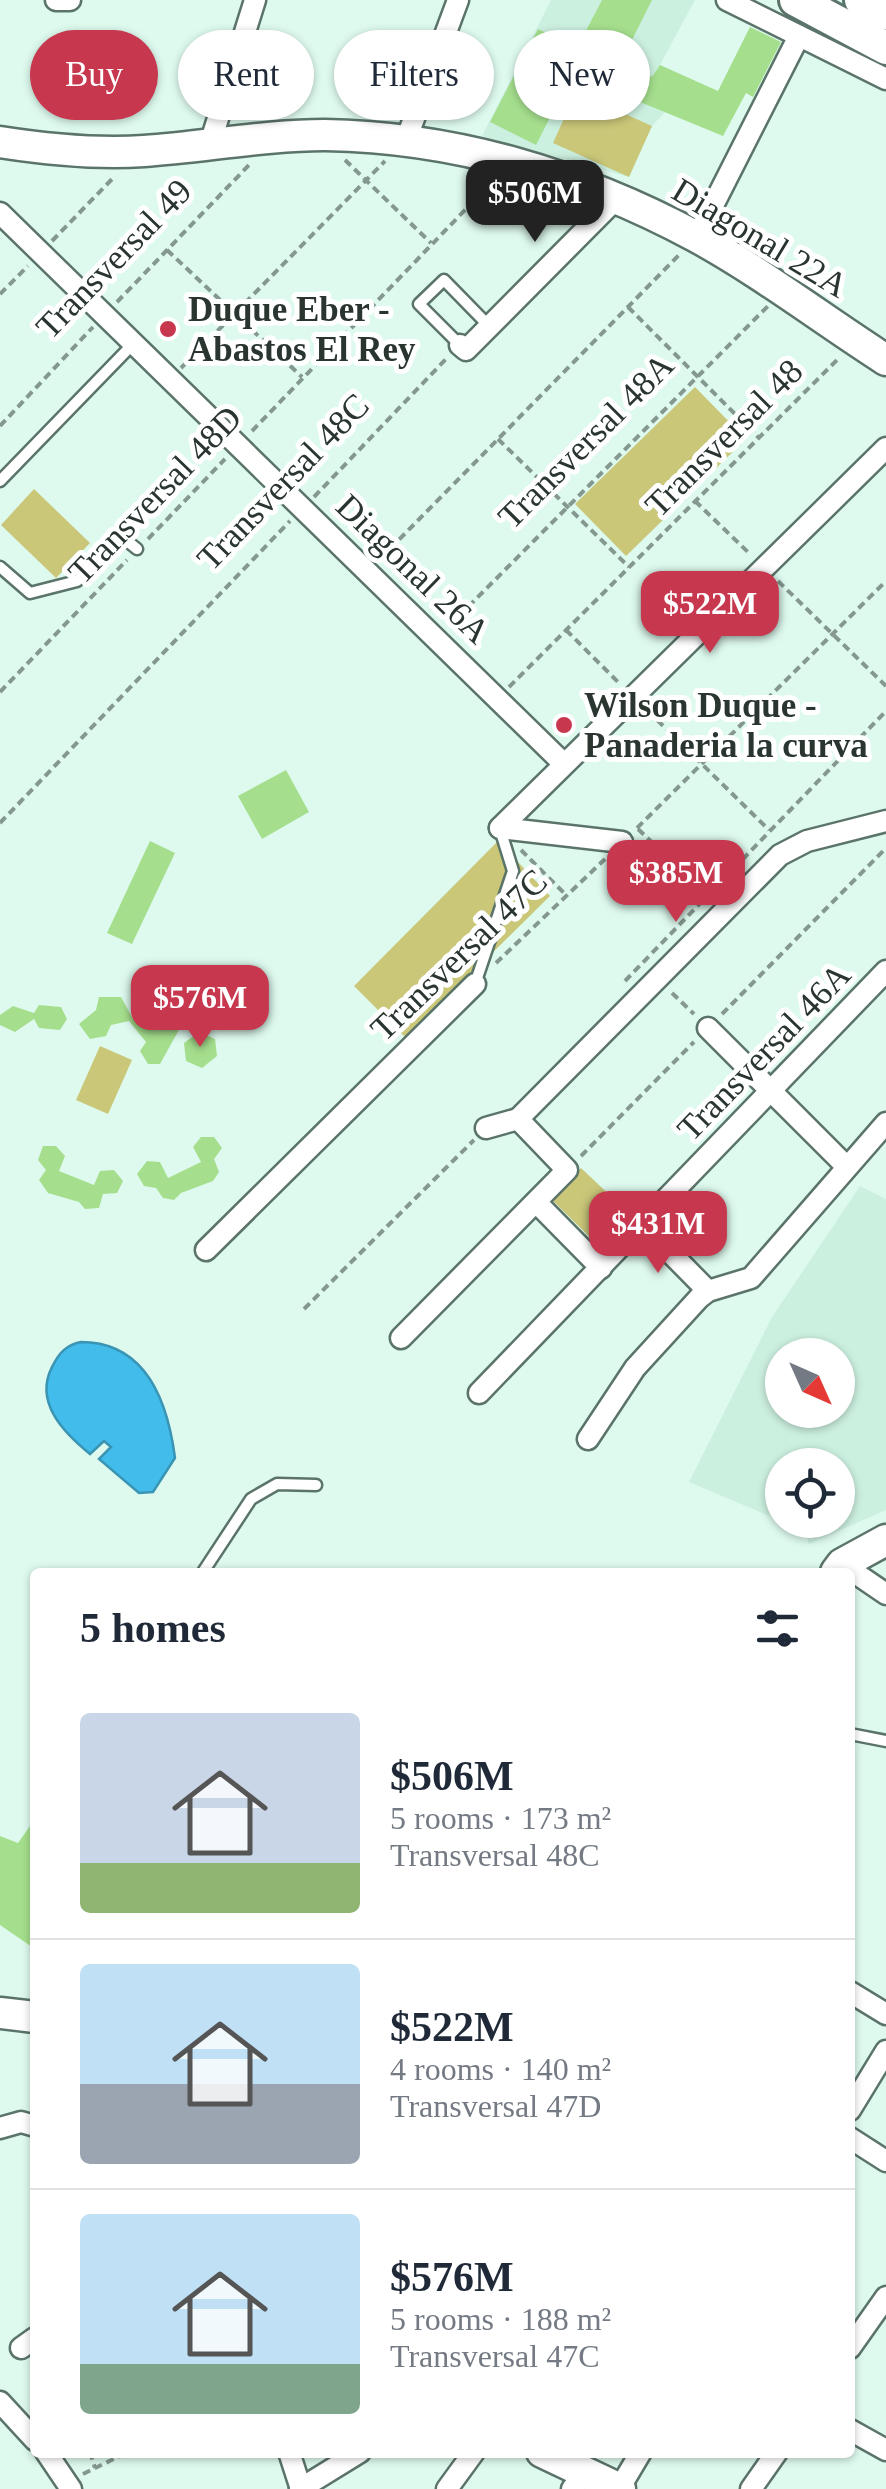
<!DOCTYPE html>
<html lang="en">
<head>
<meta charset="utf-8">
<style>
	:root { --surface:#fff; --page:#f6f6f7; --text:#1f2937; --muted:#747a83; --line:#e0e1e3; --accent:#c7374e }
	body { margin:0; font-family:Georgia,serif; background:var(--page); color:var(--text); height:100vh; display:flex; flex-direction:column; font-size:38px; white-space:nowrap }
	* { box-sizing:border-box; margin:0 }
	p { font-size:32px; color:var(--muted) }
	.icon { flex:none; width:55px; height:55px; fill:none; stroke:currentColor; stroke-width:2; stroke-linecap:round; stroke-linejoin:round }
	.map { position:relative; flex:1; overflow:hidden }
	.sheet { position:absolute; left:30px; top:1568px; width:825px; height:890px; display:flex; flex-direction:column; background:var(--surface); border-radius:10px; box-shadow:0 2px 8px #0004 }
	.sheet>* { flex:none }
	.hud { position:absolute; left:30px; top:30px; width:828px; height:90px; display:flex; gap:20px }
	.needle { width:65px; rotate:135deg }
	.fabs { position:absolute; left:765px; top:1338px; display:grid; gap:20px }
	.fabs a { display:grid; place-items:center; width:90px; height:90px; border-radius:50%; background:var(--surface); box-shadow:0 2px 8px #0004; font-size:50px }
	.price { position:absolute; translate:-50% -85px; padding:0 22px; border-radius:20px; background:var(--accent); color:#fff; font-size:32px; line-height:65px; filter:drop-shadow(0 2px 5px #0008) }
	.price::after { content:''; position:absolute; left:50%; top:60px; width:30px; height:22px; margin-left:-15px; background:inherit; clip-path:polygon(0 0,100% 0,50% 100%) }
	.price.active { background:#222; color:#fff }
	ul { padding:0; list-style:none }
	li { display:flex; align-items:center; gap:30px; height:250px; padding:0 50px }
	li+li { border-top:2px solid var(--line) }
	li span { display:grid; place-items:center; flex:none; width:280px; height:200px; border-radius:10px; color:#555 }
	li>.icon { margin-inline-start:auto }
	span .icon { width:120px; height:120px; fill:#fffc; stroke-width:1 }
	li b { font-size:42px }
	h2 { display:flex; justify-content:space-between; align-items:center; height:120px; padding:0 50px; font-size:42px }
	.chip { padding:0 35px; border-radius:45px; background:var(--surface); box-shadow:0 2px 8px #0004; font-size:35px; line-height:90px }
	.chip.active { background:var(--accent); color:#fff }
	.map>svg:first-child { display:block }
	.built { fill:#ccf0e0; fill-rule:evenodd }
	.green { fill:#cac779 }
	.water { fill:#41bceb; stroke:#3a94b3; stroke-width:2.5 }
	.building { fill:#a5df8d }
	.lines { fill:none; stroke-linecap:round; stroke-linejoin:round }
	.lane-casing { stroke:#5b746a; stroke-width:15 }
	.street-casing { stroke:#5b746a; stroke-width:25 }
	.secondary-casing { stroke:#5b746a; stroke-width:35 }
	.primary-casing { stroke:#5b746a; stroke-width:38 }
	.path { stroke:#84988f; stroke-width:4; stroke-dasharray:8 5; stroke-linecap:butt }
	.lane { stroke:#fff; stroke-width:10 }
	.street { stroke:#fff; stroke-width:20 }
	.secondary { stroke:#fff; stroke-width:30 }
	.primary { stroke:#fff; stroke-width:32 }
	.poi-dot { fill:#c7374e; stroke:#fff; stroke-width:4 }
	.labels { text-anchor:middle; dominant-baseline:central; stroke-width:10; stroke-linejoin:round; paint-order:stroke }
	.street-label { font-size:35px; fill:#2a3530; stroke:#fff }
	.poi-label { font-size:35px; font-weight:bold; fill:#2a3530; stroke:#fff; text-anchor:start }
</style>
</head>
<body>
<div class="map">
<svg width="886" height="2489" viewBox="0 0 886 2489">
	<rect width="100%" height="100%" fill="#defaee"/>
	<g class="built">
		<path d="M551,0H695L660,65L741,102L723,136L667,110L652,126L629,177L482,136Z"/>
		<path d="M860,1186L886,1199V1510L809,1544L805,1531L689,1482L772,1317ZM782,1355H838V1410H782ZM782,1465H838V1520H782Z"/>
	</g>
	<g class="green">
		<path d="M576,92L652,126L629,177L553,143Z"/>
		<path d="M695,387L746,439L626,556L575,504Z"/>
		<path d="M34,489L90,543L56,578L1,525Z"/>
		<path d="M498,841L550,896L406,1038L354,986Z"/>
		<path d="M100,1046L132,1060L108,1114L76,1100Z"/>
		<path d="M581,1168L638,1222L607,1254L551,1199Z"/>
	</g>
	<path class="water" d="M81,1342C147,1342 168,1404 175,1458L153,1492L139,1493L99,1459L111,1447L104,1441L90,1454C63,1432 34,1402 52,1367C59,1353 66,1345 81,1342Z"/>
	<g class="building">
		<path d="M602,0H652L623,58L652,77L660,65L718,91L750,27L781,42L753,97L746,93L723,136L572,74L536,145L490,122L538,29L577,48Z"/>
		<path d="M286,770L309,812L262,839L238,796Z"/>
		<path d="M150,841L175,853L132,944L107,933Z"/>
		<path d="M99,997H121L133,1019L156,1015L165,1028H180L160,1064H148L140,1051L146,1042L129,1021L111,1025L106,1036L90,1039L79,1024L96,1010Z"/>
		<path d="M39,1005L61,1007L67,1019L60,1030L39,1028L34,1019L15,1032L0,1025V1015L13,1006L34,1013Z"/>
		<path d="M199,1032L215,1039L217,1056L202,1068L186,1061L184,1043Z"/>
		<path d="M201,1137H214L222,1148L214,1159L219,1172L213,1181L181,1193L174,1200L163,1198L156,1188L144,1186L137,1174L147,1161L160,1162L168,1178L201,1162L193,1147Z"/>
		<path d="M43,1146H56L65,1156L59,1171L94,1185L100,1171L114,1170L123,1181L117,1193L103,1194L99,1208L85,1209L79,1202L48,1193L39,1180L46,1170L38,1160Z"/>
		<path d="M35,1819V1949L0,1925V1836L18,1843Z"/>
	</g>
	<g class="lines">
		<defs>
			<g id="lane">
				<path d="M460,345L419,304L444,280L489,326"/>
				<path d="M0,481L133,344"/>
				<path d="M0,567L30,593L77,581L121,536L137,549"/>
				<path d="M475,984L513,871L500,829"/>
				<path d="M203,1572L251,1499L277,1484L316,1485"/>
				<path d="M850,1734L886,1741"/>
			</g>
			<g id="street">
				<path d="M56,0H70"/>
				<path d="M727,0L886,79"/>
				<path d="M406,140L458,0"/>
				<path d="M210,144L255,0"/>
				<path d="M0,213L564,764"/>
				<path d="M697,237L799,36"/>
				<path d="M460,345L466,350L616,199"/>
				<path d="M500,828L886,448"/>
				<path d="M500,828L622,842"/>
				<path d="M708,1028L847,1167"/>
				<path d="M518,1119L780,855L807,841L886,821"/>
				<path d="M536,1202L601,1268"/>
				<path d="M644,1226L708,1291"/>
				<path d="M206,1250L475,984"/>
				<path d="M401,1338L567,1170L518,1119L486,1128"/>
				<path d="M479,1393L886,971"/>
				<path d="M588,1439L635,1368L699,1298L708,1291L751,1278L886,1123"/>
				<path d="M842,1564L886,1594"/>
				<path d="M850,1992L886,2014"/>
				<path d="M850,2110L886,2051"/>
				<path d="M0,2128L21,2122L35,2126"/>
				<path d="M850,2138L886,2161"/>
				<path d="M21,2348L35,2338"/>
				<path d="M850,2348L886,2297"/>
				<path d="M0,2402L35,2440"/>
				<path d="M850,2430L886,2450"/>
				<path d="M46,2452L71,2489"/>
				<path d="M289,2452L301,2489"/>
				<path d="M300,2489L360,2452"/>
				<path d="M447,2489L474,2452"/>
				<path d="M572,2489L584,2473"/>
				<path d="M619,2489L641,2452"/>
				<path d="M751,2489L777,2452"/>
			</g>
			<g id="secondary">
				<path d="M0,142C45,149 99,154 144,151C204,147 265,135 325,135C455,137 581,175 695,236C761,272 822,319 886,360"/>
				<path d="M836,1572L842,1564L886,1540"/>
				<path d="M0,2013L35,2017"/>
				<path d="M542,2452L620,2489"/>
			</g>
			<g id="primary">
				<path d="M796,0L886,48"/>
				<path d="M861,0L886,13"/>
			</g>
		</defs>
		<use href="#lane" class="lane-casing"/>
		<use href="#street" class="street-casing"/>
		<use href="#secondary" class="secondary-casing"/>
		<use href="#primary" class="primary-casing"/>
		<g class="path">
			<path d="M345,160L431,243"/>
			<path d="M52,241L115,176"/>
			<path d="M167,250L302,377"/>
			<path d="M0,294L28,266"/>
			<path d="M117,302L249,165"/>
			<path d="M628,307L759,438"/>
			<path d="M181,368L385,161"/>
			<path d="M0,426L93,327"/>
			<path d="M252,431L492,182"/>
			<path d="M498,439L629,567"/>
			<path d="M314,497L446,359"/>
			<path d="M695,501L750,554"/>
			<path d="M148,539L225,459"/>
			<path d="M381,558L679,255"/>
			<path d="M778,581L886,686"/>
			<path d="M450,625L768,306"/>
			<path d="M566,630L619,683"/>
			<path d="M509,687L839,358"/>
			<path d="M0,692L127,560"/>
			<path d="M648,711L769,830"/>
			<path d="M0,823L290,521"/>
			<path d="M637,828L886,581"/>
			<path d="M638,829L707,895"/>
			<path d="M521,850L567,896"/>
			<path d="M496,963L605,859"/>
			<path d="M625,981L886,711"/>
			<path d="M672,993L694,1014"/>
			<path d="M722,1014L886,848"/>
			<path d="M581,1156L694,1042"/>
			<path d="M304,1309L474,1140"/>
			<path d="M90,2452L95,2468"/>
			<path d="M83,2474L128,2452"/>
		</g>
		<use href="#lane" class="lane"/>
		<use href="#street" class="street"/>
		<use href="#secondary" class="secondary"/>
		<use href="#primary" class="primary"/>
	</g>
	<g class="poi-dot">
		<circle cx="168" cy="329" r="10"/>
		<circle cx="564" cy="725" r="10"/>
	</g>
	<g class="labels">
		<g class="street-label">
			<text transform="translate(760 238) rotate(31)">Diagonal 22A</text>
			<text transform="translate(114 259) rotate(-46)">Transversal 49</text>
			<text transform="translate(724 438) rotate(-45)">Transversal 48</text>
			<text transform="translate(586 441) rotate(-45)">Transversal 48A</text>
			<text transform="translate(283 482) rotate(-46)">Transversal 48C</text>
			<text transform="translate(155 495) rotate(-46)">Transversal 48D</text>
			<text transform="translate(413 569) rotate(44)">Diagonal 26A</text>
			<text transform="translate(459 955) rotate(-44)">Transversal 47C</text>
			<text transform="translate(764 1052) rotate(-46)">Transversal 46A</text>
		</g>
		<g class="poi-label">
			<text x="188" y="309">Duque Eber -<tspan x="188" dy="40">Abastos El Rey</tspan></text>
			<text x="584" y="705">Wilson Duque -<tspan x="584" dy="40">Panaderia la curva</tspan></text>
		</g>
	</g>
</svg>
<div class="fabs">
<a><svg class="needle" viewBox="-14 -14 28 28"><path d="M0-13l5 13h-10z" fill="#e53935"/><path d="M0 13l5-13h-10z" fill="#747a83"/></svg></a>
<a><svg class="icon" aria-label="locate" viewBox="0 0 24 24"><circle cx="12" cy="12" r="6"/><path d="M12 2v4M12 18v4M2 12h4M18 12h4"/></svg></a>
</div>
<b class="price active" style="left:535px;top:245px">$506M</b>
<b class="price" style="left:710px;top:656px">$522M</b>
<b class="price" style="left:676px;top:925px">$385M</b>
<b class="price" style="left:200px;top:1050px">$576M</b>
<b class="price" style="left:658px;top:1276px">$431M</b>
<div class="hud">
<a class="chip active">Buy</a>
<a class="chip">Rent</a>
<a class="chip">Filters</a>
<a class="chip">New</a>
</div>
<section class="sheet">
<h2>5 homes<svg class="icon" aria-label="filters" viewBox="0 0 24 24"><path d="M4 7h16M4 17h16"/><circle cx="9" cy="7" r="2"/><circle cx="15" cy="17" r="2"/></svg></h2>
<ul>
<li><span style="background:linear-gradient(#c9d6e8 75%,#8fb573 0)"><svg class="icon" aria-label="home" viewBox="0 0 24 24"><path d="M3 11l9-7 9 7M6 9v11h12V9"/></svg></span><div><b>$506M</b><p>5 rooms · 173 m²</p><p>Transversal 48C</p></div></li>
<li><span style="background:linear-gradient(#bfe0f5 60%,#9aa5b1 0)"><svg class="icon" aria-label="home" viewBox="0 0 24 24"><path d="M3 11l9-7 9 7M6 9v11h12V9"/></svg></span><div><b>$522M</b><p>4 rooms · 140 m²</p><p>Transversal 47D</p></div></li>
<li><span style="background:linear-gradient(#bfe0f5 75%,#7fa58c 0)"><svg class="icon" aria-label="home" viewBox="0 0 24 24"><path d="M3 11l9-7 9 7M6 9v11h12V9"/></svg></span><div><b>$576M</b><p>5 rooms · 188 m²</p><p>Transversal 47C</p></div></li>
</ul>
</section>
</div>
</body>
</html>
